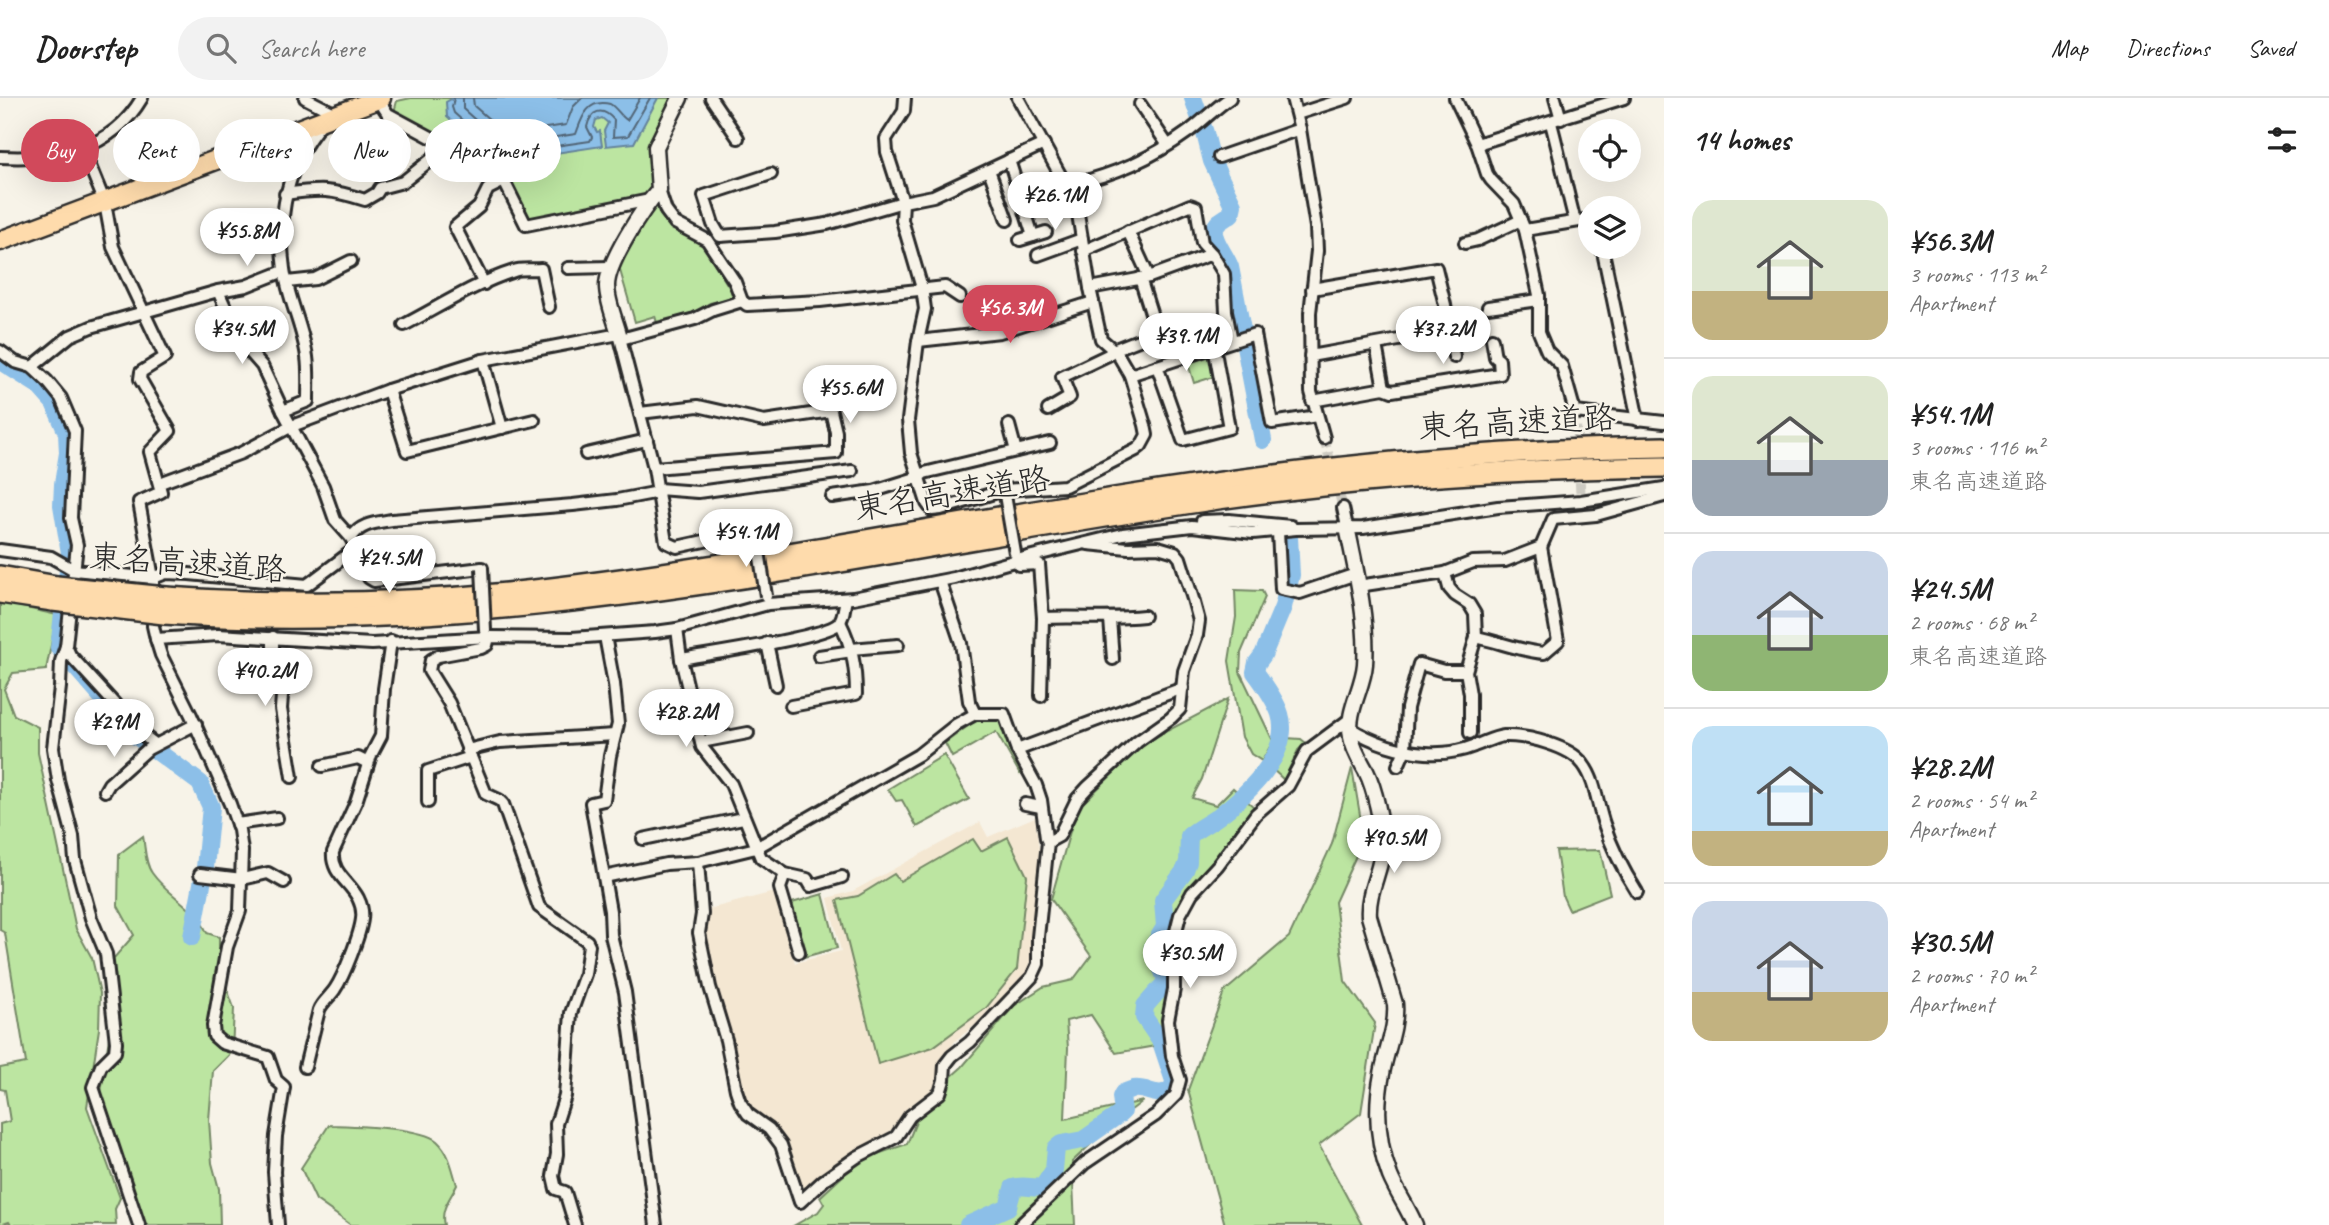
<!DOCTYPE html>
<html lang="en">
<head>
<meta charset="utf-8">
<style>
	:root { --surface:#fff; --page:#f2f2f2; --text:#222; --muted:#767676; --line:#e0e0e0; --accent:#d1495b }
	body { margin:0; font-family:Caveat,"Klee One",sans-serif; background:var(--page); color:var(--text); height:100vh; display:flex; flex-direction:column; font-size:26px; white-space:nowrap }
	* { box-sizing:border-box; margin:0 }
	p { font-size:23px; color:var(--muted) }
	.icon { flex:none; width:38px; height:38px; fill:none; stroke:currentColor; stroke-width:2; stroke-linecap:round; stroke-linejoin:round }
	.map { position:relative; flex:1; overflow:hidden }
	.panel { display:flex; flex-direction:column; background:var(--surface); width:665px }
	.panel>* { flex:none }
	.hud { position:absolute; left:21px; top:21px; width:665px; height:63px; display:flex; gap:14px }
	.tools { position:absolute; left:1578px; top:21px; display:grid; gap:14px }
	.tools a { display:grid; place-items:center; width:63px; height:63px; border-radius:50%; background:var(--surface); box-shadow:0 7px 28px #0002; font-size:35px }
	.price { position:absolute; translate:-50% -60px; padding:0 16px; border-radius:24px; background:#fff; color:#222; font-size:23px; line-height:46px; filter:drop-shadow(0 2px 4px #0008) }
	.price::after { content:''; position:absolute; left:50%; top:42px; width:21px; height:16px; margin-left:-10px; background:inherit; clip-path:polygon(0 0,100% 0,50% 100%) }
	.price.on { background:var(--accent); color:#fff }
	ul { padding:0; list-style:none }
	li { display:flex; align-items:center; gap:21px; height:175px; padding:0 28px }
	li+li { border-top:2px solid var(--line) }
	li span { display:grid; place-items:center; flex:none; width:196px; height:140px; border-radius:21px; color:#555 }
	li>.icon { margin-inline-start:auto }
	span .icon { width:84px; height:84px; fill:#fffc; stroke-width:1 }
	li b { font-size:30px }
	h2 { display:flex; justify-content:space-between; align-items:center; height:84px; padding:0 28px; font-size:30px }
	.chip { padding:0 24px; border-radius:32px; background:var(--surface); box-shadow:0 7px 28px #0002; font-size:24px; line-height:63px }
	.chip.on { background:var(--accent); color:#fff }
	header { display:flex; align-items:center; gap:42px; box-sizing:border-box; height:98px; padding:0 35px; background:var(--surface); border-bottom:2px solid var(--line) }
	header strong { font-size:33px }
	nav { display:flex; gap:38px; margin-inline-start:auto; font-size:24px }
	.search { width:490px; height:63px; background:var(--page); display:flex; align-items:center; gap:18px; box-sizing:border-box; padding:0 24px; border-radius:38px; color:var(--muted); font-size:26px }
	main { display:flex; flex:1; min-height:0 }
	.map>svg:first-child { display:block }
	.built { fill:#f4e7d2 }
	.green { fill:#bce5a1; stroke:#748866; stroke-width:2 }
	.water { fill:#8cbfe8; stroke:#65849c; stroke-width:2 }
	.lines { fill:none; stroke-linecap:round; stroke-linejoin:round }
	.shore { stroke:#526677; stroke-width:2 }
	.river { stroke:#8cbfe8; stroke-width:18 }
	.minor-tunnel { stroke:#cecbc2; stroke-width:10; stroke-dasharray:10 5; stroke-linecap:butt }
	.minor-casing { stroke:#2b2b2b; stroke-width:16 }
	.tertiary-casing { stroke:#2b2b2b; stroke-width:19 }
	.primary-casing { stroke:#2b2b2b; stroke-width:23 }
	.motorway-casing { stroke:#2b2b2b; stroke-width:24 }
	.minor { stroke:#f7f3e8; stroke-width:10 }
	.tertiary { stroke:#f7f3e8; stroke-width:14 }
	.primary { stroke:#fedbac; stroke-width:18 }
	.motorway { stroke:#fedbac; stroke-width:19 }
	.minor-bridge-casing { stroke:#2b2b2b; stroke-width:16; stroke-linecap:butt }
	.motorway-bridge-casing { stroke:#2b2b2b; stroke-width:24; stroke-linecap:butt }
	.minor-bridge { stroke:#f7f3e8; stroke-width:10 }
	.motorway-bridge { stroke:#fedbac; stroke-width:19 }
	.labels { text-anchor:middle; dominant-baseline:central; stroke-width:5; stroke-linejoin:round; paint-order:stroke }
	.street-label { font-size:33px; fill:#2b2b2b; stroke:#f7f3e8 }
</style>
</head>
<body>
<header>
<strong>Doorstep</strong>
<div class="search"><svg class="icon" aria-label="search" viewBox="0 0 24 24"><circle cx="10" cy="10" r="6"/><path d="M15 15l6 6"/></svg>Search here</div>
<nav><a>Map</a><a>Directions</a><a>Saved</a></nav>
</header>
<main>
<div class="map">
<svg width="1664" height="1127" viewBox="0 0 1664 1127">
	<rect width="100%" height="100%" fill="#f7f3e8"/>
	<filter id="ink" filterUnits="userSpaceOnUse"><feTurbulence type="fractalNoise" baseFrequency=".0143" numOctaves="2"/><feDisplacementMap in="SourceGraphic" scale="14" xChannelSelector="R" yChannelSelector="G"/><feConvolveMatrix kernelMatrix="1 2 1 2 8 2 1 2 1" color-interpolation-filters="sRGB"/></filter>
	<g filter="url(#ink)">
		<path class="built" d="M1035,719L1040,759L1029,873L991,915L956,942L943,961L939,987L913,1006L890,1033L855,1056L801,1097L784,1045L744,1005L712,890L702,833L705,812L774,794L795,865L841,853L828,800L853,793L980,724L988,739Z"/>
		<g class="green">
			<path d="M411,0H676L652,96L530,126L519,110L501,71H495L394,14L397,3Z"/>
			<path d="M656,104L660,117L671,130L703,147L735,199L710,205L692,215L657,225L655,218L635,224L619,169Z"/>
			<path d="M1206,256L1210,259L1213,279L1194,285L1187,262Z"/>
			<path d="M1235,492L1262,493L1265,499L1241,555L1240,574L1273,643L1262,663L1251,656L1242,639L1229,563L1236,519Z"/>
			<path d="M0,506H9L57,517L46,572L13,575L4,591L14,617L38,629V655L76,831L92,860L100,895L99,931L87,1009L120,1100L115,1111L116,1127H11L9,1124L0,1127V1026L10,1023L5,992L0,991V970L26,965L5,835L0,832Z"/>
			<path d="M1228,601L1202,681L1192,700L1216,707L1233,690L1255,710L1180,803L1166,863L1169,894L1165,916L1155,948L1116,955L1091,917L1066,923L1068,950L1065,1021L1143,1003L1110,1028L1072,1064L1075,1127H795L818,1114L824,1106L820,1099L860,1062L907,1046L925,1002L962,969L1014,908L1043,889L1073,882L1091,858L1051,801L1076,712L1144,645Z"/>
			<path d="M976,622H999L1004,626L1024,675L1020,676L996,634L952,659L945,645Z"/>
			<path d="M1286,640L1301,641L1306,645L1298,652L1284,682L1270,669Z"/>
			<path d="M944,657L969,701L917,729L902,702L896,703L888,691Z"/>
			<path d="M1352,670L1364,740L1335,804L1345,883L1375,925L1361,1015L1319,1047L1362,1127H1225L1188,992L1224,894L1289,839L1332,746Z"/>
			<path d="M143,738C145,749 145,766 152,775C167,797 197,810 207,835L219,839V852L228,864L226,888L234,910L232,954L213,973L209,1022L212,1065L219,1091L220,1127H146L126,1078L100,1001L110,933L106,864L114,860L134,837L118,808L119,756Z"/>
			<path d="M1008,739L1027,778L1017,871L986,910L933,949L878,966L837,802L858,798L894,776L900,783L973,741L981,753Z"/>
			<path d="M1600,752L1610,796L1569,812L1563,799L1556,753Z"/>
			<path d="M823,796L837,850L804,859L792,805Z"/>
			<path d="M329,1027C352,1028 421,1029 437,1043C450,1055 452,1071 457,1087C450,1101 440,1111 444,1127H351L316,1102L301,1070Z"/>
		</g>
		<path class="water" d="M453,0H658L634,45L606,48L604,33L608,25L602,20L596,22L594,29L597,34L600,33L602,48L496,64L447,19L446,4Z"/>
		<g class="lines">
			<g class="shore">
				<path d="M454,0L452,9L454,15L500,56L590,43L592,39L587,29C591,12 602,8 614,22L613,39L628,38L650,0"/>
				<path d="M463,0V11L503,47L576,36C581,23 586,0 610,6C617,10 621,19 627,22L640,0"/>
				<path d="M473,0L474,8L506,36L566,27L573,9L582,0"/>
			</g>
			<g class="river">
				<path d="M1193,0L1205,35L1212,63L1233,107L1231,116L1219,124L1213,132C1215,146 1225,156 1230,169L1263,342"/>
				<path d="M0,263L38,287L54,305L67,335L68,355L63,386L62,407L70,455L59,550L135,637L200,685L211,709L205,770L192,839"/>
				<path d="M968,1127L1008,1109L1013,1090C1024,1086 1032,1091 1043,1089L1054,1072L1056,1050L1061,1046L1083,1042L1120,1016L1123,1013L1121,999L1123,995C1126,994 1130,992 1134,991C1150,989 1161,1005 1175,986L1161,944L1144,919L1145,908L1166,884C1164,871 1156,862 1153,849L1165,829L1163,802L1185,772L1188,764L1189,738C1199,729 1210,725 1220,717C1248,695 1292,655 1280,616C1275,601 1264,586 1255,574L1257,565L1263,557L1283,509L1291,477L1289,439"/>
			</g>
			<g class="minor-tunnel">
				<path d="M1575,314L1578,353"/>
				<path d="M1324,340L1343,410"/>
				<path d="M1579,369L1581,403"/>
			</g>
			<defs>
				<g id="minor">
					<path d="M305,0L336,16"/>
					<path d="M711,0L738,40"/>
					<path d="M905,0L904,13L886,41L887,54L903,104L902,122L922,190L925,211L918,243L908,322L911,355L927,405L932,412L941,411L1004,392L1065,388L1136,352L1141,348L1147,337L1145,327L1130,277L1117,255L1101,241L1090,190L1077,110L1071,87L1063,82L1018,0"/>
					<path d="M1292,0L1300,31L1316,129L1317,153L1310,215L1311,294L1324,340"/>
					<path d="M1455,0L1477,46L1487,76L1491,82L1514,106L1525,132L1539,197V234L1547,253L1562,268L1575,314L1664,324"/>
					<path d="M1555,0L1561,21"/>
					<path d="M378,1L388,16L501,77L526,127L650,102"/>
					<path d="M1140,6L1167,46"/>
					<path d="M1297,16L1347,0"/>
					<path d="M1551,25C1560,58 1566,90 1575,123"/>
					<path d="M1477,46L1624,0"/>
					<path d="M83,51L105,105L113,149L165,259L141,274L140,281L170,333L150,354L161,394L139,404L153,480V528L156,541L161,557L191,617L230,706L239,732L242,753L240,813L227,849L213,928L214,938L222,945L268,959L276,982L284,989L276,1038L274,1074L278,1127"/>
					<path d="M0,59C57,62 111,53 142,0"/>
					<path d="M1219,59L1300,31"/>
					<path d="M1009,62L1033,138"/>
					<path d="M989,72L1007,122"/>
					<path d="M771,76L704,98L713,126L720,138L775,134L827,126L903,104L933,98L1044,46"/>
					<path d="M1071,87C1115,76 1151,61 1188,34C1203,23 1215,10 1230,0"/>
					<path d="M285,96C321,91 331,91 365,102L377,95L380,90L403,84L433,60L442,45"/>
					<path d="M1525,132L1591,121"/>
					<path d="M1128,133L1149,179"/>
					<path d="M1020,142L1046,134"/>
					<path d="M1465,145L1478,142L1521,122"/>
					<path d="M1602,149L1638,322"/>
					<path d="M1083,153L1190,107L1196,109L1202,145L1212,156L1224,176L1226,213L1232,243"/>
					<path d="M1038,157L1082,141"/>
					<path d="M568,170L610,169"/>
					<path d="M1140,180L1151,215"/>
					<path d="M287,184L315,181L351,163"/>
					<path d="M484,186L455,129L479,109L488,91L504,83"/>
					<path d="M1090,190L1149,179L1212,156"/>
					<path d="M1312,191L1436,170L1445,207L1454,259"/>
					<path d="M218,193L241,244L262,268L283,313L323,388L335,422L351,440L369,480L374,483L482,470"/>
					<path d="M742,203L747,207L820,203L945,189L960,199"/>
					<path d="M1488,209L1539,202"/>
					<path d="M404,227C439,209 476,185 514,173C521,170 532,172 541,171L549,209"/>
					<path d="M621,241L695,221L713,212L742,203L735,184L707,142L675,125L666,113L659,92"/>
					<path d="M918,243L1000,234L1093,204"/>
					<path d="M0,253L15,264L32,269L47,283L61,300L75,333L71,420L77,447L66,548L70,557L143,637L155,646"/>
					<path d="M1310,258L1449,233"/>
					<path d="M483,262L502,330"/>
					<path d="M1157,268L1183,342L1229,330L1214,248"/>
					<path d="M32,269L70,238L91,229L218,193L246,188L284,173"/>
					<path d="M1130,277L1255,236L1272,325L1317,318"/>
					<path d="M1384,290L1392,293L1500,276L1499,262L1495,259L1492,241"/>
					<path d="M388,292L407,353L534,322"/>
					<path d="M1312,303L1384,290L1376,247"/>
					<path d="M1048,312L1070,299L1062,279L1108,257L1113,252L1146,239"/>
					<path d="M283,313L308,303C308,288 309,273 307,259C303,229 288,201 284,171C277,119 287,65 322,25"/>
					<path d="M640,315L698,308L764,323L831,313L836,334V355L654,370"/>
					<path d="M1009,327L1016,353"/>
					<path d="M586,356L647,342"/>
					<path d="M160,385L241,355L292,328L388,292L483,262L619,236L654,370L666,444L677,449L750,433L756,436L757,440"/>
					<path d="M658,391L698,394L852,373"/>
					<path d="M832,399L874,393L919,379L924,375L1050,345"/>
					<path d="M1343,410L1347,429"/>
					<path d="M1202,423L1229,422L1291,428"/>
					<path d="M1278,434L1281,491L1300,495L1356,476"/>
					<path d="M351,440C361,425 375,425 392,422L573,407L617,402L659,394"/>
					<path d="M0,452L51,459L74,472L153,480L166,475L189,476L307,487L355,451"/>
					<path d="M1016,462L1019,467L1039,466L1043,520L1041,598"/>
					<path d="M1445,475L1449,490L1455,497L1469,506L1475,516L1476,539L1466,573L1470,596V635"/>
					<path d="M1358,488L1445,475L1473,464L1505,463L1541,449L1553,421L1596,417L1664,398"/>
					<path d="M1043,520C1077,518 1110,522 1144,518"/>
					<path d="M1110,521L1113,561"/>
					<path d="M677,531L681,561L702,649L731,686L761,760L785,776L807,781L811,788L842,779"/>
					<path d="M605,538L614,586L618,626L610,658L604,702L591,705L610,813L611,837L625,894L656,1127"/>
					<path d="M273,539V557L282,598L281,611L292,679"/>
					<path d="M489,539L487,547L481,550L438,558L431,562L429,573L449,605L486,696L499,702L503,706L539,809L587,843L589,847L585,876L571,915L565,998L556,1026L557,1056L553,1078L556,1091L565,1094L575,1127"/>
					<path d="M1476,539C1500,544 1520,553 1544,555L1558,543L1541,449"/>
					<path d="M156,541L218,537L372,546L489,539L572,540L655,534L677,531L768,506L853,500L954,480L1028,459L1123,436L1192,428L1253,435L1296,431L1363,430L1498,409L1581,403L1664,390"/>
					<path d="M767,545L776,587"/>
					<path d="M66,548L61,563L60,589L53,650L58,682L73,738L75,762L91,820L106,856L116,944L115,954L101,968L93,989L139,1127"/>
					<path d="M851,551L898,547"/>
					<path d="M819,558L852,553"/>
					<path d="M681,561C708,556 822,540 838,526C844,520 844,509 846,501"/>
					<path d="M791,608L856,596C856,569 852,548 840,524"/>
					<path d="M1350,630C1374,645 1398,653 1426,655C1442,656 1459,654 1474,648C1483,645 1494,639 1504,638C1526,637 1570,648 1583,666C1596,683 1597,706 1604,726C1612,751 1623,772 1637,794"/>
					<path d="M701,644L748,635"/>
					<path d="M467,652L500,644L615,637"/>
					<path d="M1017,652L1183,590"/>
					<path d="M322,668L358,660L368,665"/>
					<path d="M1398,668L1405,652L1407,610L1419,566L1444,573H1466"/>
					<path d="M105,693L109,686L148,651L196,626"/>
					<path d="M428,704V673L471,659"/>
					<path d="M1025,706L1041,709"/>
					<path d="M237,726L277,720"/>
					<path d="M643,741L743,720"/>
					<path d="M1048,744L1059,738L1077,701L1088,689L1137,644L1171,620L1180,611L1184,573L1197,537L1199,523L1193,501L1180,460L1175,454L1158,449L1128,450L1088,446"/>
					<path d="M698,764L702,816L699,835L710,889L726,942L736,992L740,1004L748,1016L769,1031L781,1047L800,1104L824,1082L857,1059L896,1039L910,1018L940,995L944,982L945,967L952,958L970,944L1032,879L1038,866V839L1048,744L1046,740L1041,702L1036,687L1017,652L1004,616H975L969,603L961,545L940,483"/>
					<path d="M200,776L242,781L268,775L284,784"/>
					<path d="M785,776L780,790L799,854"/>
					<path d="M604,779L666,766L698,764L756,750L918,657L957,626L975,616"/>
					<path d="M305,969L319,912C322,904 330,899 335,891C344,878 360,837 362,821C363,814 361,806 358,800C349,783 331,775 333,754L356,704L371,657L381,638L384,591L391,543"/>
					<path d="M1020,1127L1085,1065L1156,1017L1176,997L1180,982L1172,958L1168,922L1174,891V841L1180,817L1192,795L1218,767L1256,716L1288,688L1307,653L1350,621"/>
				</g>
				<g id="tertiary">
					<path d="M619,236C615,221 607,203 607,188C607,165 643,110 659,92L656,49L680,0"/>
					<path d="M1347,429C1356,472 1368,523 1365,566C1363,591 1346,613 1351,639C1353,651 1360,662 1366,673C1375,691 1382,725 1383,745C1383,770 1367,793 1369,818L1395,906C1397,930 1386,952 1382,976C1375,1011 1377,1044 1390,1078C1397,1095 1408,1110 1415,1127"/>
				</g>
				<path id="primary" d="M0,143L381,0"/>
				<g id="motorway">
					<path d="M0,478L57,488"/>
					<path d="M0,495L53,503"/>
					<path d="M166,499C278,507 395,506 507,495C711,473 912,432 1114,400C1296,371 1479,351 1664,349"/>
					<path d="M164,516C519,541 869,453 1218,401C1365,380 1515,371 1664,369"/>
				</g>
			</defs>
			<use href="#minor" class="minor-casing"/>
			<use href="#tertiary" class="tertiary-casing"/>
			<use href="#primary" class="primary-casing"/>
			<use href="#motorway" class="motorway-casing"/>
			<use href="#minor" class="minor"/>
			<use href="#tertiary" class="tertiary"/>
			<use href="#primary" class="primary"/>
			<use href="#motorway" class="motorway"/>
			<defs>
				<g id="minor-bridge">
					<path d="M1005,397L1015,455"/>
					<path d="M757,440L766,498"/>
					<path d="M482,470L485,532"/>
				</g>
				<g id="motorway-bridge">
					<path d="M57,488L166,499"/>
					<path d="M53,503L164,516"/>
				</g>
			</defs>
			<use href="#minor-bridge" class="minor-bridge-casing"/>
			<use href="#motorway-bridge" class="motorway-bridge-casing"/>
			<use href="#minor-bridge" class="minor-bridge"/>
			<use href="#motorway-bridge" class="motorway-bridge"/>
		</g>
	</g>
	<g class="labels">
		<g class="street-label">
			<text transform="translate(1517 324) rotate(-3)">東名高速道路</text>
			<text transform="translate(952 395) rotate(-9)">東名高速道路</text>
			<text transform="translate(188 465) rotate(4)">東名高速道路</text>
		</g>
	</g>
</svg>
<div class="tools">
<a><svg class="icon" aria-label="locate" viewBox="0 0 24 24"><circle cx="12" cy="12" r="6"/><path d="M12 2v4M12 18v4M2 12h4M18 12h4"/></svg></a>
<a><svg class="icon" aria-label="layers" viewBox="0 0 24 24"><path d="M12 4l9 5-9 5-9-5zM3 14l9 5 9-5"/></svg></a>
</div>
<b class="price" style="left:1055px;top:134px">¥26.1M</b>
<b class="price" style="left:247px;top:170px">¥55.8M</b>
<b class="price on" style="left:1010px;top:247px">¥56.3M</b>
<b class="price" style="left:242px;top:268px">¥34.5M</b>
<b class="price" style="left:1443px;top:268px">¥37.2M</b>
<b class="price" style="left:1186px;top:275px">¥39.1M</b>
<b class="price" style="left:850px;top:327px">¥55.6M</b>
<b class="price" style="left:746px;top:471px">¥54.1M</b>
<b class="price" style="left:389px;top:497px">¥24.5M</b>
<b class="price" style="left:265px;top:610px">¥40.2M</b>
<b class="price" style="left:686px;top:651px">¥28.2M</b>
<b class="price" style="left:114px;top:661px">¥29M</b>
<b class="price" style="left:1394px;top:777px">¥90.5M</b>
<b class="price" style="left:1190px;top:892px">¥30.5M</b>
<div class="hud">
<a class="chip on">Buy</a>
<a class="chip">Rent</a>
<a class="chip">Filters</a>
<a class="chip">New</a>
<a class="chip">Apartment</a>
</div>
</div>
<section class="panel">
<h2>14 homes<svg class="icon" aria-label="filters" viewBox="0 0 24 24"><path d="M4 7h16M4 17h16"/><circle cx="9" cy="7" r="2"/><circle cx="15" cy="17" r="2"/></svg></h2>
<ul>
<li><span style="background:linear-gradient(#dfe7d0 65%,#c2b280 0)"><svg class="icon" aria-label="home" viewBox="0 0 24 24"><path d="M3 11l9-7 9 7M6 9v11h12V9"/></svg></span><div><b>¥56.3M</b><p>3 rooms · 113 m²</p><p>Apartment</p></div></li>
<li><span style="background:linear-gradient(#dfe7d0 60%,#9aa5b1 0)"><svg class="icon" aria-label="home" viewBox="0 0 24 24"><path d="M3 11l9-7 9 7M6 9v11h12V9"/></svg></span><div><b>¥54.1M</b><p>3 rooms · 116 m²</p><p>東名高速道路</p></div></li>
<li><span style="background:linear-gradient(#c9d6e8 60%,#8fb573 0)"><svg class="icon" aria-label="home" viewBox="0 0 24 24"><path d="M3 11l9-7 9 7M6 9v11h12V9"/></svg></span><div><b>¥24.5M</b><p>2 rooms · 68 m²</p><p>東名高速道路</p></div></li>
<li><span style="background:linear-gradient(#bfe0f5 75%,#c2b280 0)"><svg class="icon" aria-label="home" viewBox="0 0 24 24"><path d="M3 11l9-7 9 7M6 9v11h12V9"/></svg></span><div><b>¥28.2M</b><p>2 rooms · 54 m²</p><p>Apartment</p></div></li>
<li><span style="background:linear-gradient(#c9d6e8 65%,#c2b280 0)"><svg class="icon" aria-label="home" viewBox="0 0 24 24"><path d="M3 11l9-7 9 7M6 9v11h12V9"/></svg></span><div><b>¥30.5M</b><p>2 rooms · 70 m²</p><p>Apartment</p></div></li>
</ul>
</section>
</main>
</body>
</html>
